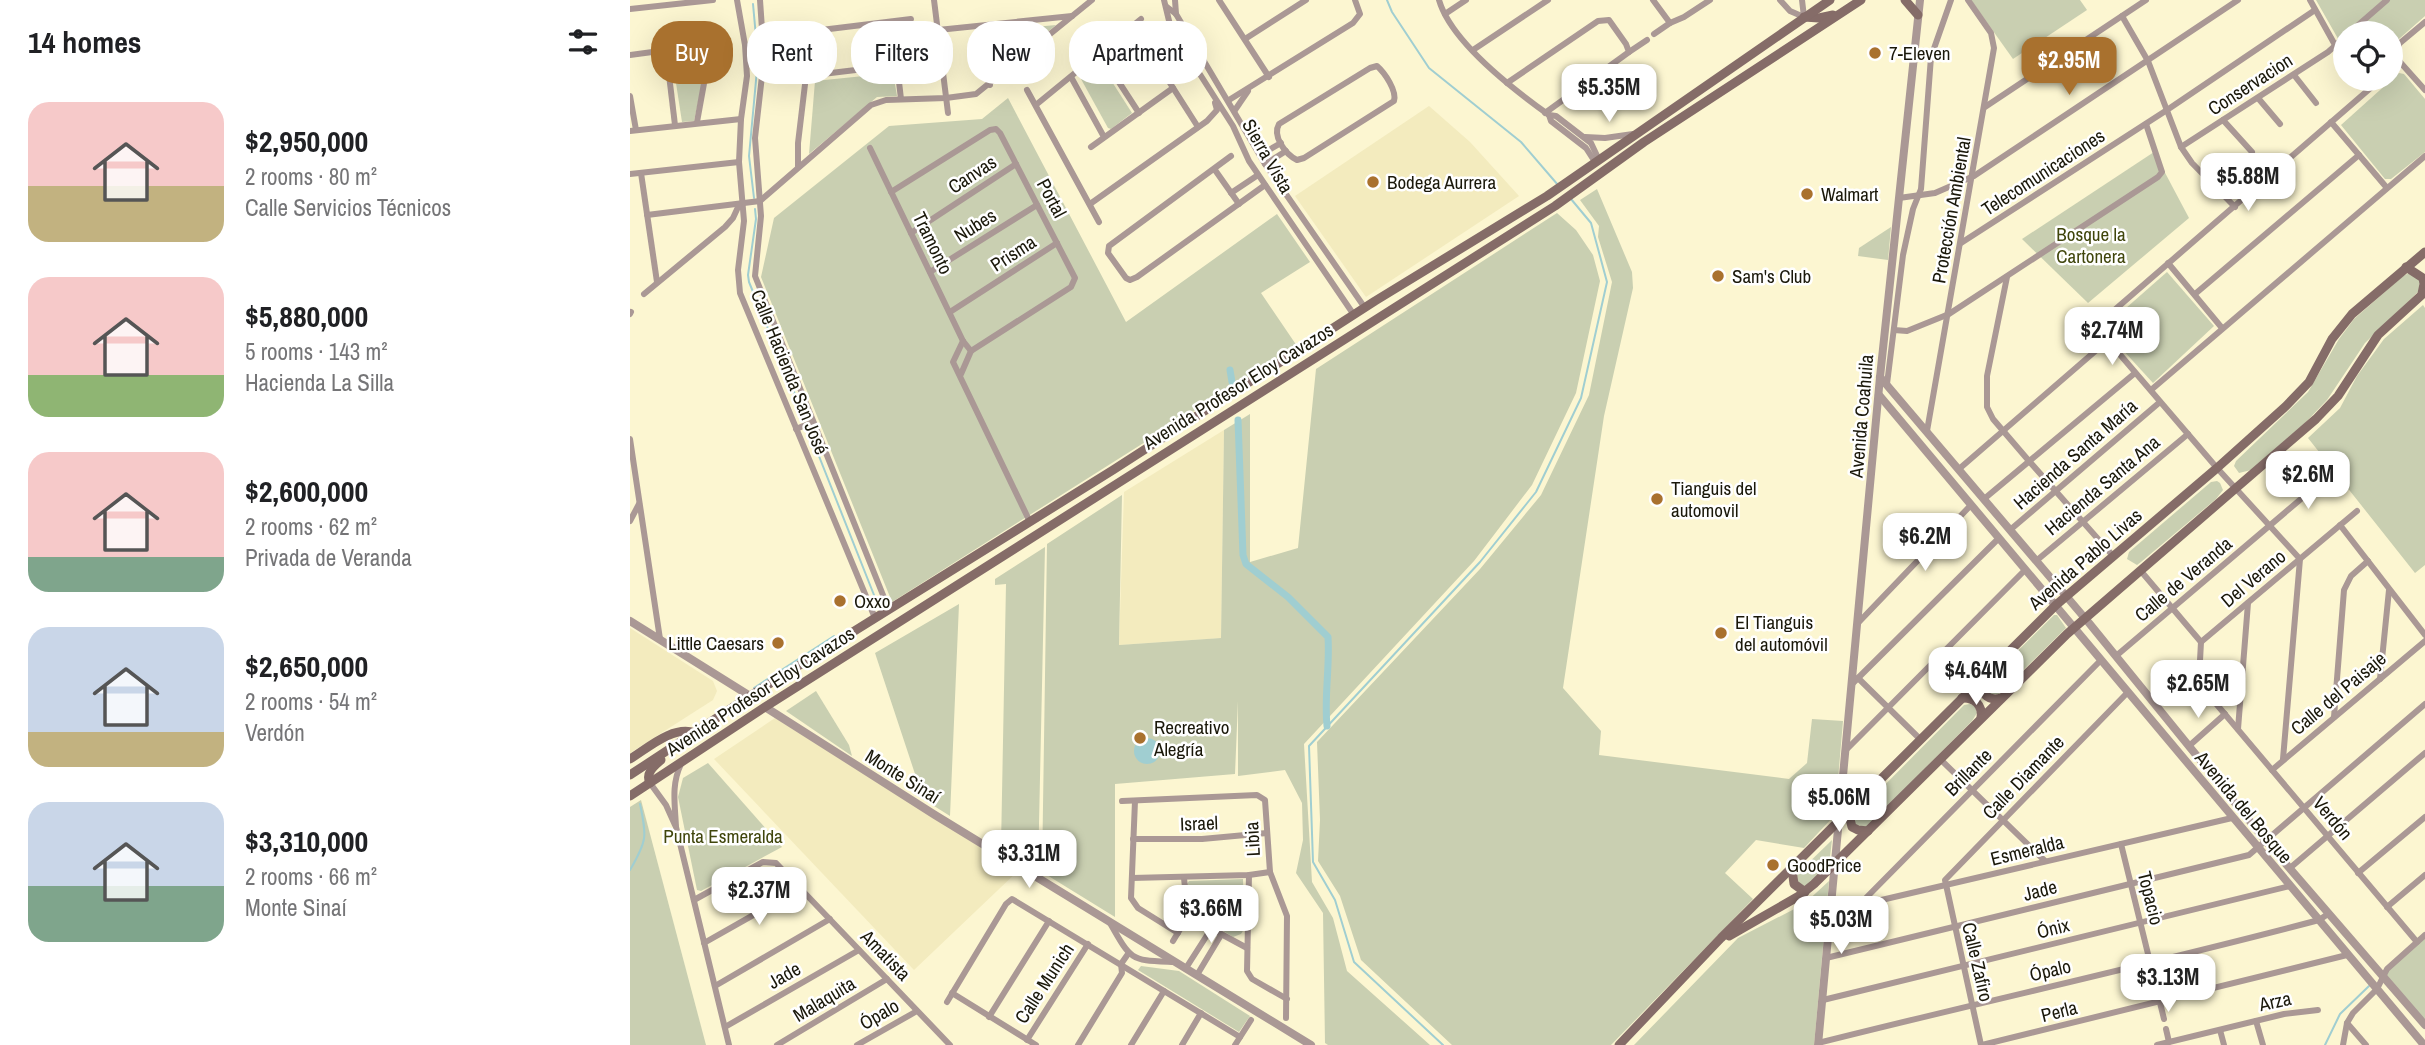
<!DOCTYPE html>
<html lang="en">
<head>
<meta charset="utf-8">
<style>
	:root { --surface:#fff; --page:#f6f6f6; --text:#202124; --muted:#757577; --accent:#a9712e }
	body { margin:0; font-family:"Archivo Narrow",sans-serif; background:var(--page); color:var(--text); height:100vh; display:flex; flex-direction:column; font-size:26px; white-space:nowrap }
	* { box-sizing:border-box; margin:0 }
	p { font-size:23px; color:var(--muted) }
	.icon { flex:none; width:38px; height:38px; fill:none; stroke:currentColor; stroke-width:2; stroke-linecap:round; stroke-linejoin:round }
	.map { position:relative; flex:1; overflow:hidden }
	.details { display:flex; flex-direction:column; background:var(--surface); width:630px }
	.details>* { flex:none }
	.guide { position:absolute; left:21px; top:21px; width:665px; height:63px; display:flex; gap:14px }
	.controls { position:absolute; left:1703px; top:21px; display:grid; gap:14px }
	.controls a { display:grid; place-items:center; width:70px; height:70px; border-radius:50%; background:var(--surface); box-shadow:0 7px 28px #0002; font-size:35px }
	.price { position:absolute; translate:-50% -60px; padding:0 16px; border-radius:14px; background:#fff; color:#222; font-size:23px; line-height:46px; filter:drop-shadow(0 2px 4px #0008) }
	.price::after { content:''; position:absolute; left:50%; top:42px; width:21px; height:16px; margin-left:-10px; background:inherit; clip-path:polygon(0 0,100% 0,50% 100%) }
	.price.selected { background:var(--accent); color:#fff }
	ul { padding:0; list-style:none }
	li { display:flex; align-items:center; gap:21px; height:175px; padding:0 28px }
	li span { display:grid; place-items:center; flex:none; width:196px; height:140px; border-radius:21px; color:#555 }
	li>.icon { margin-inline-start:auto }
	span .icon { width:84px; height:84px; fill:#fffc; stroke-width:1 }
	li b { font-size:30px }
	h2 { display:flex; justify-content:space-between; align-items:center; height:84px; padding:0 28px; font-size:30px }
	.pill { padding:0 24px; border-radius:28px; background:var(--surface); box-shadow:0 7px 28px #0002; font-size:24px; line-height:63px }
	.pill.selected { background:var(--accent); color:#fff }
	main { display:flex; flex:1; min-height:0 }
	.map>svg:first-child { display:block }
	.built { fill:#f3ebbe }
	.green { fill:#c9cfb1 }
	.water { fill:#a0ced1 }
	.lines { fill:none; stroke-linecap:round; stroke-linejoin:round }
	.stream { stroke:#a0ced1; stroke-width:2 }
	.canal { stroke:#a0ced1; stroke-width:7 }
	.minor { stroke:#aa9895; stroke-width:6 }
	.tertiary { stroke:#aa9895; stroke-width:8 }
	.secondary { stroke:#856c68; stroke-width:9 }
	.poi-dot { fill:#a9712e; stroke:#fff; stroke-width:2.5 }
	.labels { text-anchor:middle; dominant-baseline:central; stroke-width:5; stroke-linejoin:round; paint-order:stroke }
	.poi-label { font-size:19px; fill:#1a180a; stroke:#fff; text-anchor:start }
	.street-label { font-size:19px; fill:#1a180a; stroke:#fff }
	.park-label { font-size:19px; fill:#40460c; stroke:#fff }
</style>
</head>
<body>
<main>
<section class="details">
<h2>14 homes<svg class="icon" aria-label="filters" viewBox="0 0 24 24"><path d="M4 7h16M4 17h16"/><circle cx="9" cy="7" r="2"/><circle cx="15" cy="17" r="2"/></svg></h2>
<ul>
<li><span style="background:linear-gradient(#f6c9c9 60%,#c2b280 0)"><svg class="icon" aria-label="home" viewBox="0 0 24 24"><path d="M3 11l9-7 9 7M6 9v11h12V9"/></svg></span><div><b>$2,950,000</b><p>2 rooms · 80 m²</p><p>Calle Servicios Técnicos</p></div></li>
<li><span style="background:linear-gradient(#f6c9c9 70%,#8fb573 0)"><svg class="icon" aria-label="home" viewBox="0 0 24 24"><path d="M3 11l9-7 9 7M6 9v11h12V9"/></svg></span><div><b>$5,880,000</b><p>5 rooms · 143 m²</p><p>Hacienda La Silla</p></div></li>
<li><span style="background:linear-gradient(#f6c9c9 75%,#7fa58c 0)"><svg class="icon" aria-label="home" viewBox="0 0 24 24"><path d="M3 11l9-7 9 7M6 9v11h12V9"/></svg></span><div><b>$2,600,000</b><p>2 rooms · 62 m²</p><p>Privada de Veranda</p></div></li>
<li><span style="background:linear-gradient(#c9d6e8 75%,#c2b280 0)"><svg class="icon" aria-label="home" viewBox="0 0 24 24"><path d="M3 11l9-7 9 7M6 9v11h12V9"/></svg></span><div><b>$2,650,000</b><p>2 rooms · 54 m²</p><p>Verdón</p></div></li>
<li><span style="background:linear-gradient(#c9d6e8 60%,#7fa58c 0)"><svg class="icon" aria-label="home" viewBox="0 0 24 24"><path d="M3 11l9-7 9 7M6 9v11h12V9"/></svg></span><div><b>$3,310,000</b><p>2 rooms · 66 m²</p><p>Monte Sinaí</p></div></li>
</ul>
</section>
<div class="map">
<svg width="1795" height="1045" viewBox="0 0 1795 1045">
	<rect width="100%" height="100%" fill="#fcf6d1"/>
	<g class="built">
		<path d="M799,106L840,142L889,196L736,297L665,196Z"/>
		<path d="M594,430L591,638L489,645L494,492Z"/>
		<path d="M0,628L83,681L87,691L83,700L0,753Z"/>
		<path d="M145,718L388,871L284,970L84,759Z"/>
	</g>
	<g class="green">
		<path d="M1341,0H1450L1457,10L1383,59Z"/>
		<path d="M1686,0H1795V16L1761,46L1760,33H1715V51Z"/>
		<path d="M426,25L366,75L360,31Z"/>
		<path d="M69,53L72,84L64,121L52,122L42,57Z"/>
		<path d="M467,63H470L502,113L481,129L478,128L451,79L452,76Z"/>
		<path d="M263,73L267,96L247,97L179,154L185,81Z"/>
		<path d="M1769,73L1774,74L1795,99V152L1761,179H1755L1711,125Z"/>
		<path d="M378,98L496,322L647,214L680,262L631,293L667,346L262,602L131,277L144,218L259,126L352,119Z"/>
		<path d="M1524,152L1559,218L1458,303L1392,239Z"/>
		<path d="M967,189L1002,272L1003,288L974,416L933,688L971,731L969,755L1159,779L1177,763L1182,719L1213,721L1205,815L1174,848L1126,840L1095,873L1123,899L981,1045H822L731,960L710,896L688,861L690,820L687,742L850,569L911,495L959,395L982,282L968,237L969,226L950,200Z"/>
		<path d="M927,213L946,230L963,255L970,281L946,393L902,485L844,561L674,744L682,882L703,918L717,971L800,1045H698L695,1043L693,913L666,873L673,840L672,803L655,770L608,776V701L605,774L485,784V917L412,872L417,544L492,495L489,645L591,638L594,430L620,414V562L668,548L686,369Z"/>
		<path d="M1261,227L1258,260L1228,256L1229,248Z"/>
		<path d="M1537,272L1584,326L1523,383L1481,337L1479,323Z"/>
		<path d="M1779,273L1790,281L1789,291L1735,343L1697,400L1675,423L1621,470L1609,473L1604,466L1606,461L1678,392L1709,339L1724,319L1773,276Z"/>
		<path d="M1793,305L1795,308V565L1785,573L1678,438L1710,408L1727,376L1754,339Z"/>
		<path d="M1587,481L1590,483L1593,490L1586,499L1511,562L1507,565L1497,559L1499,552L1581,482Z"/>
		<path d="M415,547L408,870L371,847L376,584L365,585V579Z"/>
		<path d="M329,604L320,816L285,794L289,786L245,653Z"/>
		<path d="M1424,615H1427L1436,628L1369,694H1359L1355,686L1357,681Z"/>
		<path d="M186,691L219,745L222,756L156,711Z"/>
		<path d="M1340,704L1345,706L1347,713L1342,721L1237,827L1225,825L1224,817L1227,813L1334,705Z"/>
		<path d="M78,763L152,847L71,891L67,890L48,797L53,778Z"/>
		<path d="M11,800L76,1045H0V807Z"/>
		<path d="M1202,840L1199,865L1175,888L1168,885L1167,874Z"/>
		<path d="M613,879L614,929L611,934L603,937L559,910L557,884L559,881Z"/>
		<path d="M1199,881L1184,1045H1004L1108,938L1174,904Z"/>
		<path d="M1795,935V1025L1754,977L1755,972Z"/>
		<path d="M511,966L549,971L620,1016L609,1032L508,970Z"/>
	</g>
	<circle class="water" cx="517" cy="751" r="13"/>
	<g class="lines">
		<g class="stream">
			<path d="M757,0L762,12L799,68L891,142L928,185"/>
			<path d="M123,4L128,59L119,156L124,198"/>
			<path d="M125,209L126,219L118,275L119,282L175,419"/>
			<path d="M179,431L244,595"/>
			<path d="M124,688L204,636"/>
			<path d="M0,870C17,841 17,837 10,804"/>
			<path d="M813,1045L724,962L705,900L683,862L679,746L850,562L906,492L951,398L977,282L961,223L941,199"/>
			<path d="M1695,1045L1710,1014L1739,986"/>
		</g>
		<g class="canal">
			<path d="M600,370L602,382"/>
			<path d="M608,420L613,555L616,564L658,597L698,637C700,667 694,696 697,726"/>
		</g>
		<g class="minor">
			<path d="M107,0L115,45L117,76L111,119L109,162L114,221L108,270L110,293L245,618"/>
			<path d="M130,0L134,58L125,138L131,216L125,276L259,610"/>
			<path d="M304,0L318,113"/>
			<path d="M534,0L541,29L603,126L619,161L724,315"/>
			<path d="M545,0L546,14"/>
			<path d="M589,0L639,77"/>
			<path d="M809,0C821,42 884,90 919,115L921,121L956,148L965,162"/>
			<path d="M1023,0L1040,23L1054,17L1080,0"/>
			<path d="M1150,0L1160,11L1174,17L1172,0"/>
			<path d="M1680,0L1705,45L1715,59"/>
			<path d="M537,7L546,14L635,164L735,308"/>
			<path d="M0,9L83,0"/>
			<path d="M815,14L836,0"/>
			<path d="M1492,16L1518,61L1551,147L1562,163L1605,207"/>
			<path d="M262,22L271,99"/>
			<path d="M1795,22L1770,43L1765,51L1770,62L1795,90"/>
			<path d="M503,25L568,127"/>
			<path d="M352,26L360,85"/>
			<path d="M308,30L442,16"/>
			<path d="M1719,33L1757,0"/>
			<path d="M1024,34L1040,23"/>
			<path d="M134,37L281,19"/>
			<path d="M615,39L676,0"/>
			<path d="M36,50L45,125"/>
			<path d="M843,50L918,0"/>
			<path d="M999,52L1017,40"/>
			<path d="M470,53L509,113"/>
			<path d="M0,55L89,43"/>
			<path d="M747,66C755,73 767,91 764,101L674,158L667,160C655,154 642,136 649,124L740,68Z"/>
			<path d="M1760,70L1770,62"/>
			<path d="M1664,75L1686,103"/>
			<path d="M176,76L267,65"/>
			<path d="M441,77L474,137"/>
			<path d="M877,83L968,21L979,20L996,44L999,52L915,113"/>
			<path d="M397,90L469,222"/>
			<path d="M0,96L6,130"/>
			<path d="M1628,98L1650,124"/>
			<path d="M599,100L723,23L730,14L725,0"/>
			<path d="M407,104L511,19"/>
			<path d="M1355,107L1516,0"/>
			<path d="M605,110L618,91"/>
			<path d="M919,115L926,116L961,143L969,160"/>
			<path d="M1593,120L1622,152"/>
			<path d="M67,122L75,78L71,46"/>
			<path d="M1701,122L1757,188"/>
			<path d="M0,131L111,119"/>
			<path d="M955,137L975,138L1003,134"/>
			<path d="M461,147L543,88"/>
			<path d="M1551,147L1698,52L1715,37"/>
			<path d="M240,148L333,341L341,351"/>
			<path d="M630,155L651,143"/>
			<path d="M601,156L479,246L478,253L496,278L500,280L507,277L635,185"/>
			<path d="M635,164L656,151"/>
			<path d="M168,166V143L176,76L178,32"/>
			<path d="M585,170L609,204"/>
			<path d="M11,173L27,282"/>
			<path d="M0,174L109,162"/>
			<path d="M261,192L360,130L366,129L370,133L445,278L441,287L341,351"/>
			<path d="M601,193L628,175"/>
			<path d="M1269,198L1305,193L1344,176L1608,0"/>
			<path d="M460,204L577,121L587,110L585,103"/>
			<path d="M17,215L130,201L241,105L256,100L316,98L346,94L462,0"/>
			<path d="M281,233L386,164"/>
			<path d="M1331,243L1537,110L1685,10"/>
			<path d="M1538,263L1592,328"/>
			<path d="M300,272L407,205"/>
			<path d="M1377,277L1357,376V407L1363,419L1399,461L1484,557"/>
			<path d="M14,294L95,227L103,218L109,205"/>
			<path d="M1565,294L1729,155"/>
			<path d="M320,312L427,243"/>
			<path d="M0,314L1,312"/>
			<path d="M1457,316L1587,468L1670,559L1653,759"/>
			<path d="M1466,326L1751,79"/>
			<path d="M1264,330L1277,331L1319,314L1528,177L1532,172L1516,124"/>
			<path d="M333,341L323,362L400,522"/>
			<path d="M331,374L341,351"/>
			<path d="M1257,384L1273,255L1283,209L1291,189L1301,57L1321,0"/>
			<path d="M1521,390L1795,156"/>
			<path d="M166,429L183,422"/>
			<path d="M1297,431L1364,48L1361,33L1338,0"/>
			<path d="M0,439L30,639"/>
			<path d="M1329,469L1477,341"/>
			<path d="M1354,499L1505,373"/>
			<path d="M0,521L9,504"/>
			<path d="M1710,525L1795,635"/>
			<path d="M1380,530L1530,402"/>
			<path d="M1406,561L1558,434"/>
			<path d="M1510,570L1571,642L1569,679L1572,687L1787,942"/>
			<path d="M1228,623L1341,505"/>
			<path d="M1571,642L1727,511"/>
			<path d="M1486,656L1698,476"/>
			<path d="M1228,678L1291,740"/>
			<path d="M1750,679L1759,590"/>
			<path d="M1223,683L1369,538"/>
			<path d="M1704,717L1714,590L1721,576L1738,561"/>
			<path d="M1608,729L1618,603"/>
			<path d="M1559,746L1595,714"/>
			<path d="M1215,751L1395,570"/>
			<path d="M1310,759L1415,861"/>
			<path d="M51,764C41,785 45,804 46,827L99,1045"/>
			<path d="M1642,770L1795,641"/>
			<path d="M20,783L36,805L45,825"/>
			<path d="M492,801L627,795L635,800L640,872L657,916L656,1018"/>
			<path d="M505,801L501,898L508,908L548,933"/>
			<path d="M503,839H572L637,833"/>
			<path d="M1491,844L1534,1019"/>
			<path d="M1660,868L1795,753"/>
			<path d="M1728,873L1795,817"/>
			<path d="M619,875L617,971L622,979L657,999"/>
			<path d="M502,878L619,875L640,872"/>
			<path d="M554,878L558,916"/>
			<path d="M64,900L133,862L146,863L320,1045"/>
			<path d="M1230,904L1471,660"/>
			<path d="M1757,907L1795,875"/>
			<path d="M1200,912L1602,818"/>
			<path d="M558,916L617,948"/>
			<path d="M480,923C502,962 501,960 544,962"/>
			<path d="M543,941L558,916"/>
			<path d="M74,943L171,888"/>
			<path d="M1196,958L1619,855L1795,704"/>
			<path d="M556,968L581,929"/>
			<path d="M567,975L591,935"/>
			<path d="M85,986L200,919"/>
			<path d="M322,993L406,1045"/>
			<path d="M1193,1000L1660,886"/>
			<path d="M317,1002L376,904L382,899L610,1037"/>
			<path d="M359,1017L419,921"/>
			<path d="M1626,1021L1633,1045"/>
			<path d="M1717,1023L1736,1045"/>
			<path d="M95,1027L229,950"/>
			<path d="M1536,1029L1539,1042"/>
			<path d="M1590,1030L1594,1045"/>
			<path d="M397,1040L458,944"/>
			<path d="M1188,1043C1355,1001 1523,964 1689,920L1698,914"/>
			<path d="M147,1045L257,979"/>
			<path d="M227,1045L287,1011"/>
			<path d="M448,1045L492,973L491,964L498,954"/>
			<path d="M501,1045L534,991"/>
			<path d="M552,1045L571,1013"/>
			<path d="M605,1045L621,1020"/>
			<path d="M1351,1045L1315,880L1498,692"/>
			<path d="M1352,1045L1717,955"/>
			<path d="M1527,1045L1654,1014L1688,1010"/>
			<path d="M1713,1045L1717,1023L1723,1013L1747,989L1757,969L1795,935"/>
		</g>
		<g class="tertiary">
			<path d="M1250,377L1459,623L1636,841L1795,1025"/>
			<path d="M1249,395L1794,1045"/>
			<path d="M0,621L120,696"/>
			<path d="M135,707L305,815L681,1045"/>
			<path d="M1188,1045L1250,377L1290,0"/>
		</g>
		<g class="secondary">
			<path d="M1275,0L1288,15"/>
			<path d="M1174,17L1189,18L1203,15"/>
			<path d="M1776,267L1793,278L1794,284L1792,294"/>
			<path d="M1350,679C1350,692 1357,702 1371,698"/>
			<path d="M1332,698C1344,697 1353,705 1351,718"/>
			<path d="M0,759C18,748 43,725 65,733"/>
			<path d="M0,775L120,696L483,470L745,301L917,196L1200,0"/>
			<path d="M20,783C15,773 24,766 31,760"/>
			<path d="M0,796L135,707L925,206L1014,142L1231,0"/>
			<path d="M1223,809L1220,819L1222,827L1228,830L1238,831"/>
			<path d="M1162,869L1164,884L1175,892"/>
			<path d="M1099,936L1169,896L1184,884L1437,634L1686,419L1708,396L1748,335L1795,292"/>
			<path d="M989,1045L1091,938L1426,605L1587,468L1656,406L1679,382L1702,339L1722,314L1795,252"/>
		</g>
	</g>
	<g class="poi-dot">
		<circle cx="1245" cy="53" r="7"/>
		<circle cx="743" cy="182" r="7"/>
		<circle cx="1177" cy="194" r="7"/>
		<circle cx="1088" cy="276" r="7"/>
		<circle cx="1027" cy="499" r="7"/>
		<circle cx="210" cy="601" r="7"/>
		<circle cx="1091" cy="633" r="7"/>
		<circle cx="148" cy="643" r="7"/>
		<circle cx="510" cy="738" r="7"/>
		<circle cx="1143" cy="865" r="7"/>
	</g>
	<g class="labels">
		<g class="poi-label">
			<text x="1259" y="53">7-Eleven</text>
			<text x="757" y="182">Bodega Aurrera</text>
			<text x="1191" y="194">Walmart</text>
			<text x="1102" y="276">Sam's Club</text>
			<text x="1041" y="488">Tianguis del<tspan x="1041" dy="22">automovil</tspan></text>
			<text x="224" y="601">Oxxo</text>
			<text x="1105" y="622">El Tianguis<tspan x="1105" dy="22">del automóvil</tspan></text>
			<text x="134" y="643" text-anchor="end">Little Caesars</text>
			<text x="524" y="727">Recreativo<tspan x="524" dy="22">Alegría</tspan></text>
			<text x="1157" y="865">GoodPrice</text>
		</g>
		<g class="street-label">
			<text transform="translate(1620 84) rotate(-33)">Conservacion</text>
			<text transform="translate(638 156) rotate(60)">Sierra Vista</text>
			<text transform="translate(1413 172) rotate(-33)">Telecomunicaciones</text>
			<text transform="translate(342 174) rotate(-33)">Canvas</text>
			<text transform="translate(422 198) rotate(62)">Portal</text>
			<text transform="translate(1321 210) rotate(-80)">Protección Ambiental</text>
			<text transform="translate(345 225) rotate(-32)">Nubes</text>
			<text transform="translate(303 243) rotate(64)">Tramonto</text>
			<text transform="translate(383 253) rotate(-33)">Prisma</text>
			<text transform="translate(160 372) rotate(68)">Calle Hacienda San José</text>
			<text transform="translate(608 386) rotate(-32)">Avenida Profesor Eloy Cavazos</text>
			<text transform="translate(1231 416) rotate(-85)">Avenida Coahuila</text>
			<text transform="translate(1445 454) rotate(-41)">Hacienda Santa María</text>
			<text transform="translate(1472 485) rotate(-40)">Hacienda Santa Ana</text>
			<text transform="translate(1455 559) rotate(-41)">Avenida Pablo Livas</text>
			<text transform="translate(1623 578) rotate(-40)">Del Verano</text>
			<text transform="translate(1553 579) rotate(-40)">Calle de Veranda</text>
			<text transform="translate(130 691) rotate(-33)">Avenida Profesor Eloy Cavazos</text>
			<text transform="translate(1708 693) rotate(-40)">Calle del Paisaje</text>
			<text transform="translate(1338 772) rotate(-45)">Brillante</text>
			<text transform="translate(273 776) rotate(32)">Monte Sinaí</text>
			<text transform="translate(1393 777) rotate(-46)">Calle Diamante</text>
			<text transform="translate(1614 807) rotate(50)">Avenida del Bosque</text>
			<text transform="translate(1703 818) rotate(50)">Verdón</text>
			<text transform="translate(569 823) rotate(-2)">Israel</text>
			<text transform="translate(622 839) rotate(-93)">Libia</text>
			<text transform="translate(1397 850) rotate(-14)">Esmeralda</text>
			<text transform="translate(1410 890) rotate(-14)">Jade</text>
			<text transform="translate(1521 898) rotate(76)">Topacio</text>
			<text transform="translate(1423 928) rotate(-14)">Ónix</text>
			<text transform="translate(256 955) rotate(46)">Amatista</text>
			<text transform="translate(1348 962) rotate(77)">Calle Zafiro</text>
			<text transform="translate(1420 970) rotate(-13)">Ópalo</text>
			<text transform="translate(154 975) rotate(-30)">Jade</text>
			<text transform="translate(414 983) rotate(-57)">Calle Munich</text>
			<text transform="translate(194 999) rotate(-31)">Malaquita</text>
			<text transform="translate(1645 1001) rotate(-12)">Arza</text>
			<text transform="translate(1429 1011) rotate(-14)">Perla</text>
			<text transform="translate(249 1014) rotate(-30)">Ópalo</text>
		</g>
		<g class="park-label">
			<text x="1461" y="234">Bosque la<tspan x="1461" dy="22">Cartonera</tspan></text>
			<text x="93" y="836">Punta Esmeralda</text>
		</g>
	</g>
</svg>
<div class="controls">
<a><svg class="icon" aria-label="locate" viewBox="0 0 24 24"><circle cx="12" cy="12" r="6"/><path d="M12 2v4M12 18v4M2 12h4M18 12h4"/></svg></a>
</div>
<b class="price selected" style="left:1439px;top:97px">$2.95M</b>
<b class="price" style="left:979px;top:124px">$5.35M</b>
<b class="price" style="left:1618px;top:213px">$5.88M</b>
<b class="price" style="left:1482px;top:367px">$2.74M</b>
<b class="price" style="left:1678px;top:511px">$2.6M</b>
<b class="price" style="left:1295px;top:573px">$6.2M</b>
<b class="price" style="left:1346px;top:707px">$4.64M</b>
<b class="price" style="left:1568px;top:720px">$2.65M</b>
<b class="price" style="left:1209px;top:834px">$5.06M</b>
<b class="price" style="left:399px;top:890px">$3.31M</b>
<b class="price" style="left:129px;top:927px">$2.37M</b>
<b class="price" style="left:581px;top:945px">$3.66M</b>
<b class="price" style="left:1211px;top:956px">$5.03M</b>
<b class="price" style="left:1538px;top:1014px">$3.13M</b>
<div class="guide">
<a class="pill selected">Buy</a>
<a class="pill">Rent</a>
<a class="pill">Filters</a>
<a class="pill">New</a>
<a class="pill">Apartment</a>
</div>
</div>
</main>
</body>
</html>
